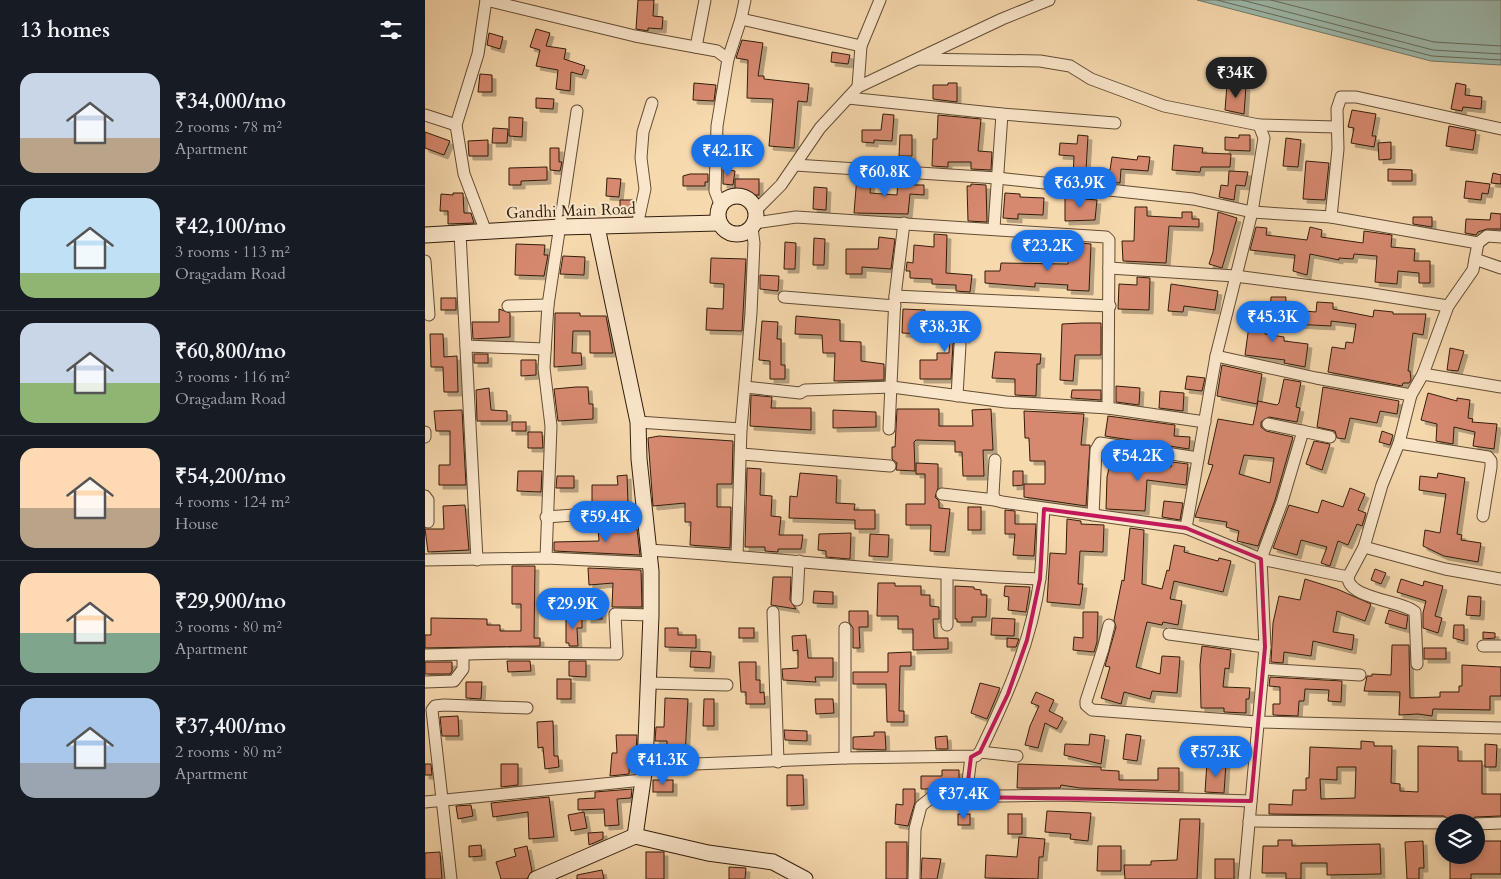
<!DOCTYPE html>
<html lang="en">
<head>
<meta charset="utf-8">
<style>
	:root { --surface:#171b24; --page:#242831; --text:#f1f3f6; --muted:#9ea1a6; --line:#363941; --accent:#1a73e8 }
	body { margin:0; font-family:Cardo,serif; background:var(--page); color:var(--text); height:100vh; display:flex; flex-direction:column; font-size:19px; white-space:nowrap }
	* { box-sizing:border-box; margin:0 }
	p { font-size:16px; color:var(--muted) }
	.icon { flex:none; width:28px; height:28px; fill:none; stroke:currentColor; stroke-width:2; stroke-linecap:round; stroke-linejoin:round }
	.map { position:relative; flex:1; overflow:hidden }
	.panel { display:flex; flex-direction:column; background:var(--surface); width:425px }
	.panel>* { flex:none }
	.buttons { position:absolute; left:1010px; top:814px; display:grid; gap:10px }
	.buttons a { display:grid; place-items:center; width:50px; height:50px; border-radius:50%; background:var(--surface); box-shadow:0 2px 8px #0003; font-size:25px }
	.price { position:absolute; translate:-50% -42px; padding:0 11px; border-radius:18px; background:var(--accent); color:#fff; font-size:16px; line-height:32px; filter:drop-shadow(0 1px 2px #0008) }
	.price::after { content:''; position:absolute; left:50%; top:30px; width:15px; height:11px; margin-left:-8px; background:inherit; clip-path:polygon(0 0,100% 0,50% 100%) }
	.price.current { background:#222; color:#fff }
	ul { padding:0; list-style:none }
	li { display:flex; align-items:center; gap:15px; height:125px; padding:0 20px }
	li+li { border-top:1px solid var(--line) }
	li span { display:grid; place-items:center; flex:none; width:140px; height:100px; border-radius:15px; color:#555 }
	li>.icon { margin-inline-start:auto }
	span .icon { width:60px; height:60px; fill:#fffc; stroke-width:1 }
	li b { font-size:21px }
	h2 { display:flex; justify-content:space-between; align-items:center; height:60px; padding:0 20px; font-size:21px }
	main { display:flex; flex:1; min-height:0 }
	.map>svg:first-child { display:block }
	.water { fill:#9dbaad; stroke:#727b6d }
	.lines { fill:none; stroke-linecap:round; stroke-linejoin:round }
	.shore { stroke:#676c5c; stroke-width:1 }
	.building { fill:#d7896f; stroke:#311d0c; fill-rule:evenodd; filter:url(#shadow) }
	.street-casing { stroke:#624c34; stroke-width:13 }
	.secondary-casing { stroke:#311d0c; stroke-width:17 }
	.street { stroke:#fae6ca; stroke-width:11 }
	.secondary { stroke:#fae6ca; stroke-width:15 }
	.marked { fill:none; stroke:#c2185b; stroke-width:4; stroke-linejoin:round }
	.labels { text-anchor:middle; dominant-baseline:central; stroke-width:4; stroke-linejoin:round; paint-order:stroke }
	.street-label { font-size:16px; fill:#311d0c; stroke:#fae6ca }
</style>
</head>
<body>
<main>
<section class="panel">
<h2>13 homes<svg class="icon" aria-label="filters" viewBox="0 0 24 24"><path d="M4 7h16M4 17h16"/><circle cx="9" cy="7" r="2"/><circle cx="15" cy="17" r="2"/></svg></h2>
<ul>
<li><span style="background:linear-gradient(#c9d6e8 65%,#b9a48a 0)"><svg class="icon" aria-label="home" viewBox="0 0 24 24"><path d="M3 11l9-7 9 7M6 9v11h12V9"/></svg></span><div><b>₹34,000/mo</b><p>2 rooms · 78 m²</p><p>Apartment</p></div></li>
<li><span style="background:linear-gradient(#bfe0f5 75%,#8fb573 0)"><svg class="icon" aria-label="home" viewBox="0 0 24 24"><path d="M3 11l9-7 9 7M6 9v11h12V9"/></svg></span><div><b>₹42,100/mo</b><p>3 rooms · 113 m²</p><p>Oragadam Road</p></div></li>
<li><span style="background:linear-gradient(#c9d6e8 60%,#8fb573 0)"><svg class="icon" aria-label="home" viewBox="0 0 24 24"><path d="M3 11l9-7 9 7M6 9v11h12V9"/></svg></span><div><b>₹60,800/mo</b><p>3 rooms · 116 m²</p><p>Oragadam Road</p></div></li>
<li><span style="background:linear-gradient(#ffd9b3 60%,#b9a48a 0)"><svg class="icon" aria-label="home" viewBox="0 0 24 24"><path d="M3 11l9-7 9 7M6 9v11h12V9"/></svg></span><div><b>₹54,200/mo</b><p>4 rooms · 124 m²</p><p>House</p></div></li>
<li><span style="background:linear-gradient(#ffd9b3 60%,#7fa58c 0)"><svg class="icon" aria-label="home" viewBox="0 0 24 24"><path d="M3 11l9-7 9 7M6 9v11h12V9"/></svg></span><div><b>₹29,900/mo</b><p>3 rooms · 80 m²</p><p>Apartment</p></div></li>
<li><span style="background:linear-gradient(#a9c7e8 65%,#9aa5b1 0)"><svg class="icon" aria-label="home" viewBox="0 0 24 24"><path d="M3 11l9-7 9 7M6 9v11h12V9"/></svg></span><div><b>₹37,400/mo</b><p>2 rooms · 80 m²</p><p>Apartment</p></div></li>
</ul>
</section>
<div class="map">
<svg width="1076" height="879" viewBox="0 0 1076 879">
	<defs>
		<filter id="shadow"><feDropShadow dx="4" dy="4" stdDeviation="0" flood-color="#0004"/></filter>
	</defs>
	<rect width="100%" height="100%" fill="#f7d9ae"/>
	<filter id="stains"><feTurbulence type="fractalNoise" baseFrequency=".004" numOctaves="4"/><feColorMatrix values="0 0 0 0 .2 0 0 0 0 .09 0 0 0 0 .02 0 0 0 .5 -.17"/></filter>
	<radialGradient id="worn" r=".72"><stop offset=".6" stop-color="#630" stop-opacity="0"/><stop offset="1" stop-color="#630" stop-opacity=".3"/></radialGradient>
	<path class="water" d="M772,0H1076V65L1006,61Z"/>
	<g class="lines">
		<g class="shore">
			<path d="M792,0L1007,56L1076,60"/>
			<path d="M817,0L1008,50L1076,54"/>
			<path d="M846,0L1009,42L1076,46"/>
		</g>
	</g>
	<g class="building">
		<path d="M213,0H229L228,16L238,17L237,29L223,28V31L211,29Z"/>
		<path d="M111,29L125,33L121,46L141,49L139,59L160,66L157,75L146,72L145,91L131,89L133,70L111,66L115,50L105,47Z"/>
		<path d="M64,33L78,37L75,49L62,45Z"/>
		<path d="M317,40L338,43L333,76H339V79L384,84L382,102L373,101L369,148L344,146L348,99L322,98L323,60L311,58Z"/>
		<path d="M407,52L425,55L423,64L406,62Z"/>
		<path d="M55,74L67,75V92H53Z"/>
		<path d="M269,83L291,85L289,101L268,100Z"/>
		<path d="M523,83H532V102L508,99V85H523Z"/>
		<path d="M1031,83L1041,85L1040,95L1057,97L1056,109L1038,107L1037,111L1026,109Z"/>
		<path d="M802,84L821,86L819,114L800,110Z"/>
		<path d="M111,98L129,99L128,109L111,108Z"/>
		<path d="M927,110L951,114L947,136H951L949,147L926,143L929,128L923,127Z"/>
		<path d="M458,114L469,115L467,141L449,140V143L437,142V130H456Z"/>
		<path d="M513,115L556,119L553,151L567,152L566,170L546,169V162H523V167L507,166L508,139H512Z"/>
		<path d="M84,117L98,118L97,137L84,136Z"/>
		<path d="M1024,126L1051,131L1048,150L1021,146Z"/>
		<path d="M68,128L83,129L82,143H67Z"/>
		<path d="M0,132L25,141L19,155L0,148Z"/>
		<path d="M475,135H487V156H474Z"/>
		<path d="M653,135L663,136L661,170H685L687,157L712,160L713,156L725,157L723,171L696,169L695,183L648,179L649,156L634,155L635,143L652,144Z"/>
		<path d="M814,135H825V151L800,150V137L814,138Z"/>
		<path d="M861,138L876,140L873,167L858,166Z"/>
		<path d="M63,140V156H44L43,141Z"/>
		<path d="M966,142V159L954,160L953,143Z"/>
		<path d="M749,145L778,148L777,153L806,154L805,167H776L775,172L747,170Z"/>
		<path d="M125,148H134V162H137L135,171L125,170Z"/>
		<path d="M881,161L904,163L900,200L878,199Z"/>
		<path d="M122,167V180L96,181V185H84V168Z"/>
		<path d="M298,169L310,171L308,185L298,184Z"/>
		<path d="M963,169L987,170V181H963Z"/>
		<path d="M804,171L823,172L820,186L811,185L809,200L794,197L796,185L803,186Z"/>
		<path d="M1068,173L1076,175V184L1066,183Z"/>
		<path d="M265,174H283V182H280V186H258V176Z"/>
		<path d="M432,176L446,177L445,193L472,195L473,179L489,180L488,185H499V195L485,194L483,214L429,213Z"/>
		<path d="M182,178L196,179L194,197L181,196Z"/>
		<rect x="310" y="179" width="24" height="16"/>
		<path d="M1041,181L1065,184L1063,194L1057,193L1056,200L1039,198Z"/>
		<path d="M546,184L561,185L562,222L543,221L542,186H546Z"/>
		<path d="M389,187L402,188L401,210L388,209Z"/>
		<path d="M28,193H38L39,213H46L49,223L23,224V211H15L16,194L28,195Z"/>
		<path d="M580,193L595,194V197L619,198L618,215L593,214V219L578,218Z"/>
		<path d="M648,194L660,195V199L672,200L670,220L640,221V197L648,198Z"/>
		<path d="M195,200H208L207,212H195Z"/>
		<path d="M710,207H722V216L757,218V212H767V219H774V227L744,226L741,263L698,261L697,241H709Z"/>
		<path d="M793,212L812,218L797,268L784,264L788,252Z"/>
		<path d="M1066,213L1076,214V229H1062L1053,232L1051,235L1040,233L1041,219L1065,220Z"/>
		<path d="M988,217H1007V227L988,224Z"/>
		<path d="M831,227L842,228L841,235L882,240L885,227L897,230L896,237L938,243L939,231L967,235L966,247L990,249L989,261H1005V283H994V273L973,271L972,284L950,282L952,256L929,254L928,259L914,258V260L885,254L882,275L868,271L870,255L825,250Z"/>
		<path d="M509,234L522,235L521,273L547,275L545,292L531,291V285L507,284V279L485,278V271H481L482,262L488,263L489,245L509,247Z"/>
		<path d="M454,237L470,239L466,269L437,267V274H421V249H453Z"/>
		<path d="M389,238L400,239L399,265H388Z"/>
		<path d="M360,242L371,243L370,269H359Z"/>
		<path d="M645,242L666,244L664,291L642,290L643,285L610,283V287L560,283V271H575L576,263L643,264Z"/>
		<path d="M91,244L120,245L119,255H123L119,276L90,275Z"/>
		<path d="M138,256L160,257L159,275L135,274Z"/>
		<path d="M286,258L321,259L317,331L281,330L282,308L298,309L299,284L285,283Z"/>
		<path d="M335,275L354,276L353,291L335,289Z"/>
		<path d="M712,277L725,278L724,310L693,309L694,284L712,285Z"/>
		<path d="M746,284L793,291L790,310L759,306L758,312L743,311Z"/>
		<path d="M846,297H861L860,314H845Z"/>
		<rect x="16" y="298" width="15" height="12"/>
		<path d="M892,302L908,303V309L948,317L949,310L968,312V314H1001L998,335L988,333L983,371H985L986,380L984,383H978L977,386L903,372L907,347L920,349L921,342L928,343L931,324L906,321V326L867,324L868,310L891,312Z"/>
		<path d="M74,309L85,313V337L48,339L47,322H74Z"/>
		<path d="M478,309L500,310L499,334L477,333Z"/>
		<path d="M826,311L843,314L840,334L859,337V341L883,344L880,367L859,363L860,360L820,355Z"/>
		<path d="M130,313H155V316H181L188,353H165V331H148L147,353H156L157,365L129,367Z"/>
		<path d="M526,315L542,316L541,339L532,338L528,344L526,379H495V360H512V353H524Z"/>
		<path d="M371,316L415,320V341L436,342V361L459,364V380L409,381L410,353H398L397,335L370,334Z"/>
		<path d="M337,321L353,322L352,339H356V365H360V379H345V361L334,360Z"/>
		<path d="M657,323H676V355H650L648,381L635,380L637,324Z"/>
		<path d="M5,334H18L19,357L32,356L33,392H19L18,367H6Z"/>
		<path d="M1025,348L1039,351L1033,371L1022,370Z"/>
		<path d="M570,352L616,354L615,364H612L611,396L590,395V379L567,378Z"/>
		<rect x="49" y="354" width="14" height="9"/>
		<path d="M96,360H111V375L96,376Z"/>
		<path d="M797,365L837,374L832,404L792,396Z"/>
		<path d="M762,376L780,378L777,391L760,389Z"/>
		<path d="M859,379L876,382L871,407L875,408L872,422L844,417L836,422V427L841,431L868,437L850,500L833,546L812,541L814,531L801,527L802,522L770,517L788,465L783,464L793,419L828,425L833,401L852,405L854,403ZM819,455L849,458L845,483L814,474Z"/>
		<path d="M691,386L715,388L714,405L691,402Z"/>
		<path d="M151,387H163L164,404H168V419L133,421L129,389Z"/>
		<path d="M898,387L974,401L972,414L955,411L952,423L925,418L920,439L912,438L910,431L892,427Z"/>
		<path d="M64,388L66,410L82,411V421H52L51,390Z"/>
		<path d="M647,390H676V400L646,398Z"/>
		<path d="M735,391L759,393L758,411L734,408Z"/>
		<path d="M1003,393L1032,401V398L1045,400L1043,418L1048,419L1047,422L1072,424L1069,449L1048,446L1050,432L1029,427L1028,444L1011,441L1012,424L996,420Z"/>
		<path d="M326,395L347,397L346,408H386V430L325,426Z"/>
		<path d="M472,409H514V426H548L547,410L566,409L568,450H558L559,476H538L537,452H530V441L491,440L489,442L490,471L471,470L472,463L467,459V447H470Z"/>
		<path d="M37,410L41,485H14V465H25V431H11L9,411Z"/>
		<path d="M408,410L451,412V427L408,428Z"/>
		<path d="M599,411L659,414L656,445H665L661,506L599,497V484H620V461H605L604,438H600Z"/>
		<path d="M683,416L750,425L749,436L765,437L764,449L680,436Z"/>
		<rect x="87" y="422" width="14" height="9"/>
		<path d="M957,431L968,435L965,445L954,442Z"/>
		<path d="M103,432H117L118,448H103Z"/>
		<path d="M234,436L308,441L307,484H292V507H306L305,548L265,545L266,522H260V503L228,506L223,438Z"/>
		<path d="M889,441L905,444L897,470L881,464Z"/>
		<path d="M686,459L746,467L747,462L763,464L761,485L722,480L720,511L681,509L682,477Z"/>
		<path d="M491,463L513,464V488L510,497L514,501V508L525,509L520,552L505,551L506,525H481V504H500V474H491Z"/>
		<path d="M322,468L336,469L335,495L347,496L346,516L356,517L354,535H378L376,549H353V552L340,551V547H320Z"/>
		<path d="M93,471H117L116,492L92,491Z"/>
		<path d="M588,471H598V485L588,486Z"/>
		<path d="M375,473L412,476L411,503L430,504L429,510H450V529H430V520L364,518L365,496L372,497Z"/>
		<path d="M1013,473L1040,478L1032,534L1037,535L1036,540L1056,543L1053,562L1019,556L998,546L1000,530L1015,533L1021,494L994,490L995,476L1012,478Z"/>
		<path d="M202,475L203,504L167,506V485H193L192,476Z"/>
		<path d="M132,476H149V488H131Z"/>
		<path d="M925,488L940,494L933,510L941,513L937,526L932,524L923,545L913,541L905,566L896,563L902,547L876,540L872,555L848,548L864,505L893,513L897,500L918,507Z"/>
		<path d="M739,501L758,503L755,520L737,517Z"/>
		<path d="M40,505L44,550L3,552L0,529H19L18,506Z"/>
		<rect x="543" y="507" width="13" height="23"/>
		<path d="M580,510L590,511V524H611L609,556L588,555L590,534H580Z"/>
		<path d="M642,519L656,521V524L679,525L678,552L655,551L653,584H658L655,605L622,602L625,553L641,554Z"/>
		<path d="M173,527L212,529L215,555L129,551V542L174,541Z"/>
		<path d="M705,528L719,530L717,584L737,589L742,570L744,571L749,545L760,547L759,552L793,561L794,558L806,561L798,592L749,581L745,599L757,601L753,625L738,622L737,625L722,622L711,667L735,674L737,656L755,657L752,693L727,691L725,699L699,692L696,704L676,698L685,667L680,666L691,627L689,620L697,580L699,581Z"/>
		<path d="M426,533L425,559L401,557V551L393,550L394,534Z"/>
		<path d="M445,534L464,535L463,557L444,556Z"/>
		<path d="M87,566H110L109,638H115V646L0,648V635H6V618L62,619V625H75V631H96V604H87Z"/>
		<path d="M163,568L216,570L217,607H187L188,583L164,585Z"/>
		<path d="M950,569L961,573L956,584L946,580Z"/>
		<path d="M348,577H366L365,600L371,609L346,605Z"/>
		<path d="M880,579L912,589L946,604L940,621L912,611L908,632L929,635L927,650L888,641L886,656L859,652L858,663L846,662L848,623L854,596L875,600Z"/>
		<path d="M976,579L998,586L999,581L1018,586L1010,616L1017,618L1013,633L998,628V613L1001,601L972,592Z"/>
		<path d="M453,583H470V586H496V595H505V606L514,607V619H508L509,638H523V649L488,650V629H473V616H452Z"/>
		<path d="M530,586L549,587V589L556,590V595H562L561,617H547V622H532V619H530Z"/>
		<path d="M580,586L605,587L601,612L583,610L584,597L579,596Z"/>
		<path d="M389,591L408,592V604L388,603Z"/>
		<path d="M1043,596L1056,597L1055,616L1041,615Z"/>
		<rect x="162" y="603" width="15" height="16"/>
		<path d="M964,610L983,616L981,629L960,623Z"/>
		<path d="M424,611H443V627H434L435,648H428V628L424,622Z"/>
		<path d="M658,612H673L672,642L669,652L648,650L649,637L658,638Z"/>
		<path d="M141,616H157V628H152L153,646H144V643H141Z"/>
		<path d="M567,618L590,619L589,636L566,635Z"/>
		<path d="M1029,625H1039V641L1028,638Z"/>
		<path d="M240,628H253V635H271V648L240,647Z"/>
		<rect x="314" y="628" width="15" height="10"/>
		<path d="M1058,632L1070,633V638L1058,639Z"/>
		<path d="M381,635L383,658H408V677H390L391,682L358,680L357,669L373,668V650L368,651L367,636Z"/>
		<path d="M582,638L594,639L591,647H582Z"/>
		<path d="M967,645H984L985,698L1015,697V692H1034V686H1037V665L1076,667V696H1065V710L1008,709L1007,716L993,714L974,715L975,692L939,691L942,676H947V674L966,675Z"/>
		<path d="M777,646L806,650L804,669L800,668L798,687L825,688L824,699H821V713L799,712V708H776L775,665Z"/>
		<rect x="999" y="648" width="22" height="11"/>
		<path d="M266,651L286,652L285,668L265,667Z"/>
		<path d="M486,652V666H475L474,711H479V722H462L461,684H428V672H463V653Z"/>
		<path d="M82,661H105L106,671L83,672Z"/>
		<path d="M144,661H161V677L144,676Z"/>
		<path d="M0,662H27V671L25,674H0Z"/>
		<path d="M314,662H331V680H335V693L339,692L340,704H321V692H316Z"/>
		<path d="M845,677L917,681L916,702L903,701L904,690L880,689L879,701H874L873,716L848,715V704H855V687L844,686Z"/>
		<rect x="132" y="679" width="14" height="20"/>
		<path d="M41,682H57L56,699L41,698Z"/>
		<path d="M555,683L575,688L562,719L546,713Z"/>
		<path d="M611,692L629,700L624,711L638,718L632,729L620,723L613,748L600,745L605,726L614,706L606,703Z"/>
		<path d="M240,698L263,699L260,757L242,758V741H230L231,727H239Z"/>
		<path d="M279,699H289V726H278Z"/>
		<path d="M390,699H408L409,713L391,714Z"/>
		<path d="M33,716L34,736H17L15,717Z"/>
		<path d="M128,721L129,756H133L134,767L120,769L118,747L113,748L112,722Z"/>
		<path d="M359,730L382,731V741L360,740Z"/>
		<path d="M449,732H460L461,750L428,749V737L449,736Z"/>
		<path d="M665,734L680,736L676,764L639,755L640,744L664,745Z"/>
		<path d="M701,734L716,736L712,761L698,759Z"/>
		<path d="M191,735H212L211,752H205L204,774L185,776L187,753H192Z"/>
		<path d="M522,736L523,749H511L510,737Z"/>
		<path d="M936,741L949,742V746H967L966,783L975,784V791L993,792V746L1033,747V761H1057V794H1076V816L1050,817L1044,822L1026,821L1019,816L844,814V804L867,805L868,790H881V778H884L885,747L936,749ZM912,767H931L930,798L896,799L895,779L912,780Z"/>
		<path d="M1060,744L1072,745L1071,767H1060Z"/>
		<path d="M782,762L801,763L799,793L780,792Z"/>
		<path d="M0,764H6L7,775H0Z"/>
		<path d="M76,764H93V785L76,787Z"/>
		<path d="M593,764L676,767V770L694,771V780H733V768H754V791L655,788L636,785L635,788H592Z"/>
		<path d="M517,770H534V789H496V776H517Z"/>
		<path d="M362,775H378L379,805L362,806Z"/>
		<rect x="228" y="780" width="20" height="12"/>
		<path d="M207,789L206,798L192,799L194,825L180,826L179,809L153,810V799L170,798V792Z"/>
		<path d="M478,789H490V802L483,826L470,824L471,804L478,805Z"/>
		<path d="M124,797L129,837L104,839L103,812L68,817L66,803Z"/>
		<path d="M46,805L48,816L33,819L31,806Z"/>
		<path d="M622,811L666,813L663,841L645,839L646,834L620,832Z"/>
		<path d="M159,812L162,828L146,831L143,815Z"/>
		<rect x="533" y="814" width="12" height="11"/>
		<rect x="583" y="814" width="14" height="20"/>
		<path d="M755,819H775L772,879H700L699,865H726V861L752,860Z"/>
		<path d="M178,832V839L164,845L163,833Z"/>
		<path d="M594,837L620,839L618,857H614L613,879L560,878L561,855L592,857Z"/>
		<path d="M853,840H867V846L955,844L956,874L902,875V863H876V879H861V873H837L838,846H853Z"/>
		<path d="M998,841L999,868H994V879H982L980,842Z"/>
		<path d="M1051,841H1076V874H1046V879H1025V855H1051Z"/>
		<rect x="461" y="842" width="21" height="37"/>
		<path d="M56,845L57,856L44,857V846Z"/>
		<path d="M102,846L107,871L102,879H76L71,862L91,856L89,849Z"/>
		<path d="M673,846H696V871H672Z"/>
		<path d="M15,852L17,879H0V853Z"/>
		<rect x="221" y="852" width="18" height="27"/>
		<path d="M497,858L516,859L512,879H496Z"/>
		<rect x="790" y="859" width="19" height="20"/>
		<path d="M304,867L321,868L320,879H304Z"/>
		<path d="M177,870L179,879H152V875Z"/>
	</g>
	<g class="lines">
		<defs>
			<g id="street">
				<path d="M61,0L210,36L292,51L303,59"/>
				<path d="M316,19L436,46"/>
				<path d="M271,47L280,0"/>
				<path d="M493,59L615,61L645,66L666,79L739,106L834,125L839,138L827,212L791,356L761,528L836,559L840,647L819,879"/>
				<path d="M433,87L436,46L455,0"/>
				<path d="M423,98L577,114L690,123"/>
				<path d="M0,115L31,125"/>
				<path d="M834,125L911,127"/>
				<path d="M370,165L572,178L768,199L827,212L906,217L1053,243L1050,259"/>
				<path d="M295,204L290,191L292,126L303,59L316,19L320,0"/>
				<path d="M331,210L356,185L395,128L433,87L577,19L624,0"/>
				<path d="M906,217L913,149L912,109L916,97H931L1076,129"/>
				<path d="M330,223L371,217L681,237L684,240L683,408"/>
				<path d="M212,226L220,189L216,158L218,132L227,103"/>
				<path d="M569,228L577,114"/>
				<path d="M61,232L39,174L31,125L53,54L61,0"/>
				<path d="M35,233L52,560"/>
				<path d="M1053,243L1062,236L1076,237"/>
				<path d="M0,261L4,315"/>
				<path d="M684,268L810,276L941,293L1023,306"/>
				<path d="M470,296L479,223"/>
				<path d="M359,297L470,306"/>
				<path d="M83,306L123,305"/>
				<path d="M41,346L120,349"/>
				<path d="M791,356L891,378L986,395"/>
				<path d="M998,374L1076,387"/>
				<path d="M320,387L375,393L380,390L467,387L581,402L683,408L780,422"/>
				<path d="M532,396L535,345"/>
				<path d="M213,422L316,429"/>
				<path d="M843,424L905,437"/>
				<path d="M464,429L470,296L685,306"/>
				<path d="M878,431L857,502L836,559L923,577"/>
				<path d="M0,432V437"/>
				<path d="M974,443L1063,457L1066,461V467L1058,516"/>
				<path d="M316,454L465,466"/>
				<path d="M570,460L568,494L570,500L577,502L761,528"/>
				<path d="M517,494L570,500"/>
				<path d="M0,496L3,500V522"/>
				<path d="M668,515L671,450L675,443L773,458"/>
				<path d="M121,517L219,510"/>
				<path d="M939,547L1020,569L1076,579"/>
				<path d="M224,550C354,558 484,574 615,579"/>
				<path d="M312,556L316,429L326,313L329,243L327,228"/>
				<path d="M121,558L126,426L119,368L123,305L152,111"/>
				<path d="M0,560L121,558L225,563"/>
				<path d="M522,575V625"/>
				<path d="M372,600L374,561"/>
				<path d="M348,612L353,762"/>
				<path d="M684,625L678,649L661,701V705L667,710L832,722L1076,728"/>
				<path d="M744,634L840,647"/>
				<path d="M1058,646H1076"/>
				<path d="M0,655L89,653L192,654L190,614L226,615"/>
				<path d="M992,664L990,612C976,600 923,599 923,577L939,547L957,485L974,443L986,395L998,374L1023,306L1048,270L1050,259L1076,268"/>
				<path d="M838,669L935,675"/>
				<path d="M0,682L29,681L38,669V655"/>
				<path d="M224,683L302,685"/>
				<path d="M555,752L592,756"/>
				<path d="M420,758V628"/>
				<path d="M220,766L420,758L551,756L555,752C582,696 607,640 615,578C618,555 617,532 619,509"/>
				<path d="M541,797L546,757"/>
				<path d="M0,802L218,780"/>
				<path d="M824,821L1019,823"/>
				<path d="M1051,824L1076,823"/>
				<path d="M26,879L7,710L10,706L19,705L102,708"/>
				<path d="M489,879L490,829L496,806L507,797L636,795L826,801"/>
			</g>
			<g id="secondary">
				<circle cx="312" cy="215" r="19"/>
				<path d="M172,227L213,422L214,459L226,571V615L220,766L210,836"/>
				<path d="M0,235L136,227L294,223"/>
				<path d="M111,879L210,836L283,853L348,862L380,879"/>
			</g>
		</defs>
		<use href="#street" class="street-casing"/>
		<use href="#secondary" class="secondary-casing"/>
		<use href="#street" class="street"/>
		<use href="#secondary" class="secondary"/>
	</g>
	<path class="marked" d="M619,509L761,528L836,559L840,647L826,801L541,797L546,757L555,752L583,694L602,640L615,579Z"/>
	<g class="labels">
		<g class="street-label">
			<text transform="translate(146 211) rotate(-2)">Gandhi Main Road</text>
		</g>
	</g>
	<rect width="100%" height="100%" filter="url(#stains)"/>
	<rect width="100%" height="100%" fill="url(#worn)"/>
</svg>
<div class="buttons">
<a><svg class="icon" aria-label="layers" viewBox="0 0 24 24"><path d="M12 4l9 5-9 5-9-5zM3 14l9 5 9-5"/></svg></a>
</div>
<b class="price current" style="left:811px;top:99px">₹34K</b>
<b class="price" style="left:303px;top:177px">₹42.1K</b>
<b class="price" style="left:460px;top:198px">₹60.8K</b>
<b class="price" style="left:655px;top:209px">₹63.9K</b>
<b class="price" style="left:623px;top:272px">₹23.2K</b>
<b class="price" style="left:848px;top:343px">₹45.3K</b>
<b class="price" style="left:520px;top:353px">₹38.3K</b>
<b class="price" style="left:713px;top:482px">₹54.2K</b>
<b class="price" style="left:181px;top:543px">₹59.4K</b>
<b class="price" style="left:148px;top:630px">₹29.9K</b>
<b class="price" style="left:791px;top:778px">₹57.3K</b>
<b class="price" style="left:238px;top:786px">₹41.3K</b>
<b class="price" style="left:539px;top:820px">₹37.4K</b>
</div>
</main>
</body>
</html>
